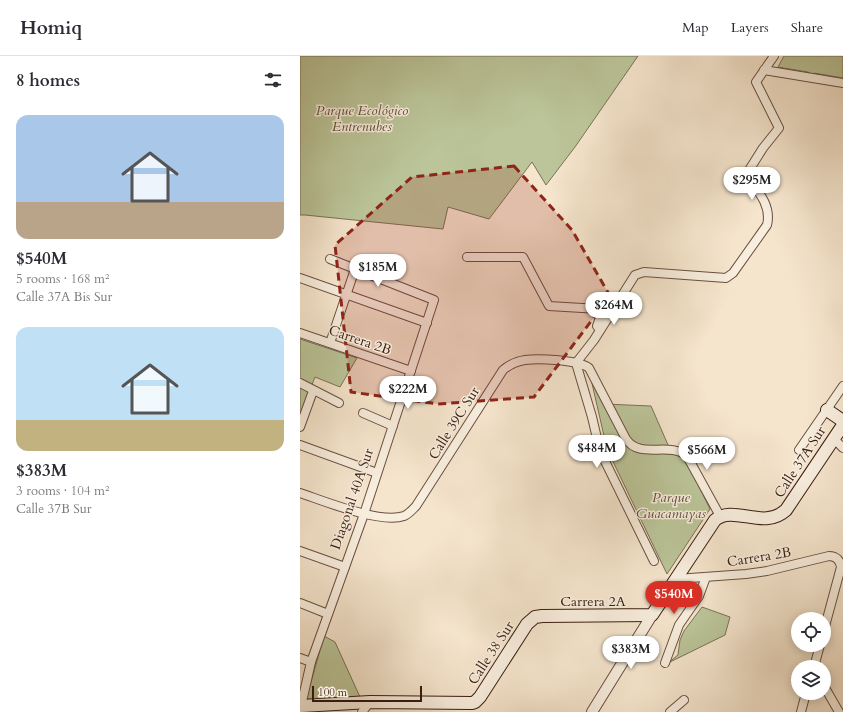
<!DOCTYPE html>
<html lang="en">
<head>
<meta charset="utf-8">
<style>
	:root { --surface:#fff; --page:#f7f7f7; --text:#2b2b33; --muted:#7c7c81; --line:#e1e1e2; --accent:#d93025 }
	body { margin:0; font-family:Cardo,serif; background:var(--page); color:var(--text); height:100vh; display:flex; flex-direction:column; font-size:15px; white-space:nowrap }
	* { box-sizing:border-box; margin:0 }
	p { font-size:13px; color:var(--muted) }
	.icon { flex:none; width:22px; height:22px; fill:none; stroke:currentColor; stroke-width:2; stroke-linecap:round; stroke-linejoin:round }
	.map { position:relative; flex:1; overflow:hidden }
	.sheet { display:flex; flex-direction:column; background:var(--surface); width:300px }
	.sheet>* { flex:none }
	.buttons { position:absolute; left:491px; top:556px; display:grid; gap:8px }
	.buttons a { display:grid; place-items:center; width:40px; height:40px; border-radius:50%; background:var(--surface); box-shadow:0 2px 10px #0003; font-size:20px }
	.scale { position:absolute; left:12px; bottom:10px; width:110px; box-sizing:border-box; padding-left:4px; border:2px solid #3b1d12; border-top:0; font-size:11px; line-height:14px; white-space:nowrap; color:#3b1d12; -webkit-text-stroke:3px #f8eede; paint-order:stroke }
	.price { position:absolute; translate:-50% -34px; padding:0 9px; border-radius:14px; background:#fff; color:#222; font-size:13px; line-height:26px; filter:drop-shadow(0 1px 2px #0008) }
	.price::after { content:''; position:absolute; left:50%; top:24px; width:12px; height:9px; margin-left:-6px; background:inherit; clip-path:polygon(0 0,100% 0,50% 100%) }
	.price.on { background:var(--accent); color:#fff }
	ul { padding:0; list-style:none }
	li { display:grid; align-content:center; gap:8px; height:212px; padding:0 16px }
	li span { display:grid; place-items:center; height:124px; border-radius:12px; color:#555 }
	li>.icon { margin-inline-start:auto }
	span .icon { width:72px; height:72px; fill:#fffc; stroke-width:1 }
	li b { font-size:17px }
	h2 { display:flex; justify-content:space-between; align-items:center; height:48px; padding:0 16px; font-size:17px }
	header { display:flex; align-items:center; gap:24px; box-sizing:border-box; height:56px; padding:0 20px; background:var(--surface); border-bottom:1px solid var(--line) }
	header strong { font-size:19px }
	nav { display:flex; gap:22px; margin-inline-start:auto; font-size:14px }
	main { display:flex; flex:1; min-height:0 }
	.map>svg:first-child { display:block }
	.green { fill:#bbc599; stroke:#7b7156 }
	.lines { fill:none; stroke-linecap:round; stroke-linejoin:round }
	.minor-casing { stroke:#6a4f41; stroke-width:10 }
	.tertiary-casing { stroke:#6a4f41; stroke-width:12 }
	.secondary-casing { stroke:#3b1d12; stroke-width:14 }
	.minor { stroke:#f8eede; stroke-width:8 }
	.tertiary { stroke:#f8eede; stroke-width:10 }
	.secondary { stroke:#f8eede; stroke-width:12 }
	.marked { fill:#8f2418; fill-opacity:0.2; stroke:#8f2418; stroke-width:3; stroke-dasharray:8 5; stroke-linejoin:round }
	.labels { text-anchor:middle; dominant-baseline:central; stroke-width:3; stroke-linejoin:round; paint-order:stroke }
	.park-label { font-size:14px; font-style:italic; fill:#614f3a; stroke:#f8eede }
	.street-label { font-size:14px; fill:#3b1d12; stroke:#f8eede }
</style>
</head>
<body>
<header>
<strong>Homiq</strong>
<nav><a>Map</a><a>Layers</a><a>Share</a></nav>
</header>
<main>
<section class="sheet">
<h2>8 homes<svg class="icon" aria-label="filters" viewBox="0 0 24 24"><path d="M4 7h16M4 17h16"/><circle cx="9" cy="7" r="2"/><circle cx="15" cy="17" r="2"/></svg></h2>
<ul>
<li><span style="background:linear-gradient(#a9c7e8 70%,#b9a48a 0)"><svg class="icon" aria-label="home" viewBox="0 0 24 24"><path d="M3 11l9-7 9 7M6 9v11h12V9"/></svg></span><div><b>$540M</b><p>5 rooms · 168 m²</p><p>Calle 37A Bis Sur</p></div></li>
<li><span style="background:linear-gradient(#bfe0f5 75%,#c2b280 0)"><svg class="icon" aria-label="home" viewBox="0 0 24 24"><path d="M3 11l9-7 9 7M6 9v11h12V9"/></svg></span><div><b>$383M</b><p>3 rooms · 104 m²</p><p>Calle 37B Sur</p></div></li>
</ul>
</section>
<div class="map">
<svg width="543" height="656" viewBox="0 0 543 656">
	<rect width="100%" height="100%" fill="#f5e5cd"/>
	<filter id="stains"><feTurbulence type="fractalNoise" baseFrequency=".005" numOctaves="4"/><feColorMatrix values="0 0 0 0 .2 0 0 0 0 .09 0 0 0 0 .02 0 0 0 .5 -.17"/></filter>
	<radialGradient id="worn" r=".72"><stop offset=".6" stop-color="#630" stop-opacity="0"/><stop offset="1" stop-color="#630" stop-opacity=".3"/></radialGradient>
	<g class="green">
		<path d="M0,0H338L275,91L246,129L232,106L189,163L148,151L143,173L5,159H0Z"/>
		<path d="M484,0H543V22L514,17L513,19L508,16L478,11Z"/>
		<path d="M0,283L57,302L40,331L15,321L0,359Z"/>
		<path d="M291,323L304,348L351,350L372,398L384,400L410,453L367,518L307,393Z"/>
		<path d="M402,551L430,561L425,579L368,607L378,599L380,584L384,575Z"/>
		<path d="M24,580L35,586L60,641L6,644Z"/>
	</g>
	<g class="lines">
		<defs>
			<g id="minor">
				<path d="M464,14L543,27"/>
				<path d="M167,201H223L249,250L299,253L302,256L297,270L300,274"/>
				<path d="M0,222L127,267"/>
				<path d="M0,277L111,315"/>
				<path d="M30,287L55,213"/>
				<path d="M276,307L294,284L335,219L344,216L426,222L433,217L467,169C472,149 457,134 446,119L463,92L479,72L456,26L474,0"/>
				<path d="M276,307L292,361L300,395L354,505"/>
				<path d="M0,327L39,347"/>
				<path d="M63,357L93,370"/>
				<path d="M0,371L13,335"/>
				<path d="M533,382L543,392"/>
				<path d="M0,389L77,417"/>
				<path d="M499,394L543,330"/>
				<path d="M0,437C24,445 80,468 104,460C109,458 112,454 116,450L203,314C209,309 217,305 225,304C239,302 279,304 289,312L326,383C340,404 369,385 387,400L420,460"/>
				<path d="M0,495L45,511"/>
				<path d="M376,523L446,518L467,515L529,500C536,500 540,504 541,511L524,574"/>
				<path d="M0,547L28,558"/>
				<path d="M0,602L11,606"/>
				<path d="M365,607L379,569L399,540L406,521"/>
				<path d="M514,611L520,589"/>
				<path d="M524,630L539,656"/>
				<path d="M1,650L11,606L64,458L134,244L30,203"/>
				<path d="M62,656L70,646"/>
				<path d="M370,656L384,644"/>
				<path d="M501,656L506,637"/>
			</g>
			<path id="tertiary" d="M292,656L352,559"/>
			<g id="secondary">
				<path d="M527,354L543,365"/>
				<path d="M0,653L1,650L70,646L172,647L175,646L180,641L227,568L235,561L242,560L352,559L415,464C434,448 463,475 486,454L543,369"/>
			</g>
		</defs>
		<use href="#minor" class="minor-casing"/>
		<use href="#tertiary" class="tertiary-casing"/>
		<use href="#secondary" class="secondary-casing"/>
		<use href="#minor" class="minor"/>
		<use href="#tertiary" class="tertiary"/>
		<use href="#secondary" class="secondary"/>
	</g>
	<path class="marked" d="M214,110L272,174L310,240L234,341L138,348L51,336L35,189L112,121Z"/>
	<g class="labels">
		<g class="park-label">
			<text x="62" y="54">Parque Ecológico<tspan x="62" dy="16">Entrenubes</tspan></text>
			<text x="371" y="441">Parque<tspan x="371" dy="16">Guacamayas</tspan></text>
		</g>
		<g class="street-label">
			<text transform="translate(60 284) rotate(19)">Carrera 2B</text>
			<text transform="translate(154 367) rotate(-58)">Calle 39C Sur</text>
			<text transform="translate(500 406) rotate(-57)">Calle 37A Sur</text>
			<text transform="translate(52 443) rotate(-71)">Diagonal 40A Sur</text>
			<text transform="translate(459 501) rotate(-9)">Carrera 2B</text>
			<text x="293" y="545">Carrera 2A</text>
			<text transform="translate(191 597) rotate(-57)">Calle 38 Sur</text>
		</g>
	</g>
	<rect width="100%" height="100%" filter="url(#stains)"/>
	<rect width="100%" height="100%" fill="url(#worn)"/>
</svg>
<div class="buttons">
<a><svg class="icon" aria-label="locate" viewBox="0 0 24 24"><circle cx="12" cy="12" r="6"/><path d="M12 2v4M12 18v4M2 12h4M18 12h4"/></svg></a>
<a><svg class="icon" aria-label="layers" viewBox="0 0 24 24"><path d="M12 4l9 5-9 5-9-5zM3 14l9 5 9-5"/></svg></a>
</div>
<div class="scale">100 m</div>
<b class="price" style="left:452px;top:145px">$295M</b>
<b class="price" style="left:78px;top:232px">$185M</b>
<b class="price" style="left:314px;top:270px">$264M</b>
<b class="price" style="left:108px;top:354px">$222M</b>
<b class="price" style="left:297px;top:413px">$484M</b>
<b class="price" style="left:407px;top:415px">$566M</b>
<b class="price on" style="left:374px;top:559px">$540M</b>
<b class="price" style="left:331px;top:614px">$383M</b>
</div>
</main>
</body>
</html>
